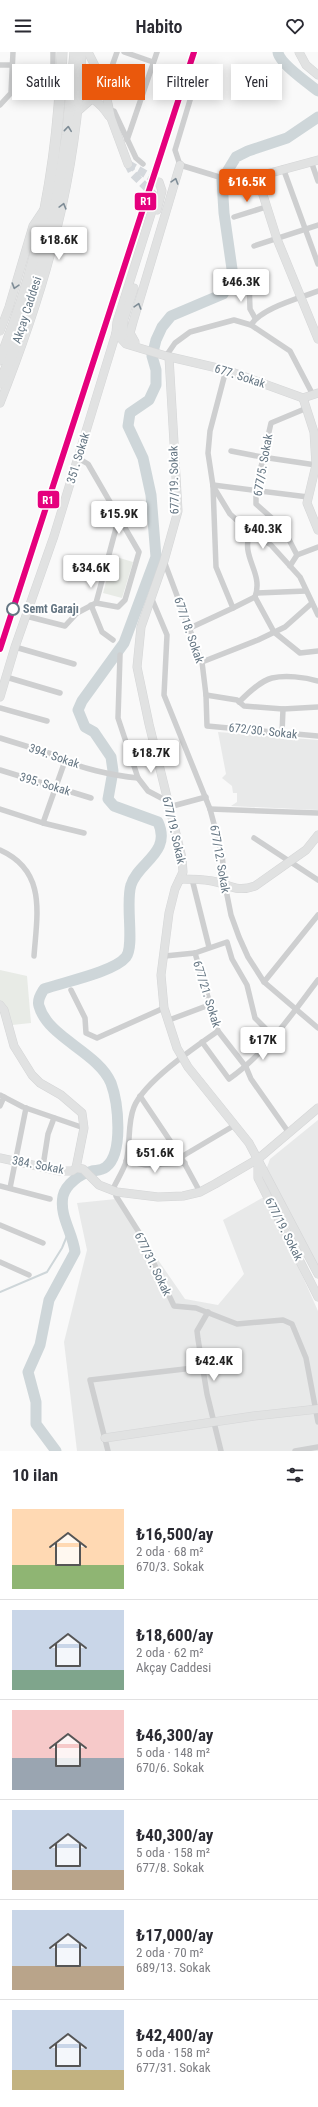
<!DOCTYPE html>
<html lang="tr">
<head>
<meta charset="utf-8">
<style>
	:root { --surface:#fff; --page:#f2f2f3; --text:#2b2b33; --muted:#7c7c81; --line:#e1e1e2; --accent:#ea580c }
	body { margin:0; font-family:"Roboto Condensed",sans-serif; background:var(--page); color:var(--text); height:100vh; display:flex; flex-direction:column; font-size:15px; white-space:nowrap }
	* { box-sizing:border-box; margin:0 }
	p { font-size:13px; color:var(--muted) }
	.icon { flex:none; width:22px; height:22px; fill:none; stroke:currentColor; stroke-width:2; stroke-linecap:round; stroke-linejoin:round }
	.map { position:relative; height:1399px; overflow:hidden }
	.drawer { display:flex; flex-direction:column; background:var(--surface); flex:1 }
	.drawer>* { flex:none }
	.hud { position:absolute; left:12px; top:12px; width:294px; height:36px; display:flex; gap:8px }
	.price { position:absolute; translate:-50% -34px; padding:0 9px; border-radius:4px; background:#fff; color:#222; font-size:13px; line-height:26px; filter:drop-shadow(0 1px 2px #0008) }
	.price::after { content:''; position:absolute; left:50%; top:24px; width:12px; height:9px; margin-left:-6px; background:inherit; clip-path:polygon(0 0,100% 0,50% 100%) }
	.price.current { background:var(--accent); color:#fff }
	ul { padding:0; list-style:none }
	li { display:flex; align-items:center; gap:12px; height:100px; padding:0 12px }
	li+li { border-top:1px solid var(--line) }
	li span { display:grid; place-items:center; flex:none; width:112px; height:80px; border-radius:0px; color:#555 }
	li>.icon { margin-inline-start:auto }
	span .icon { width:48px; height:48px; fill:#fffc; stroke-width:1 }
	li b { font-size:17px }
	h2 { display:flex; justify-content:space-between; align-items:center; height:48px; padding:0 12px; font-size:17px }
	.tag { padding:0 14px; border-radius:0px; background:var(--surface); box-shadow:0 2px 10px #0003; font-size:14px; line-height:36px }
	.tag.current { background:var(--accent); color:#fff }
	header { display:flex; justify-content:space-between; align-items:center; height:52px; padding:0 12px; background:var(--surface); font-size:18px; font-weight:600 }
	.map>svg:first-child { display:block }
	.built { fill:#e8e9e9 }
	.green { fill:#e8ebe6 }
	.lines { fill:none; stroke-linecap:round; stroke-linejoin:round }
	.stream { stroke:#ced6d9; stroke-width:2 }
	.river { stroke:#ced6d9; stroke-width:11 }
	.secondary-tunnel { stroke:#d4d8dc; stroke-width:8; stroke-dasharray:8 4; stroke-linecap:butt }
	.secondary-casing { stroke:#d5d6d7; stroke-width:9 }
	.highway-casing { stroke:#d5d6d6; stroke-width:11 }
	.street { stroke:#cecfd0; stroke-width:5.5 }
	.secondary { stroke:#e1e2e2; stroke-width:8 }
	.highway { stroke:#e1e2e2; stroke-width:10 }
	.rail-1-casing { stroke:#fff; stroke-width:9 }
	.rail-1 { stroke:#e5007d; stroke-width:6 }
	.oneway { stroke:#7e8c96 }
	.stop-dot { fill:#fff; stroke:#657683; stroke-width:2 }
	.labels { text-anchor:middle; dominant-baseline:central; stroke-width:4; stroke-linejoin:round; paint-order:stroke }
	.street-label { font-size:12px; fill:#657683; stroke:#fff }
	.stop-label { font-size:12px; font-weight:bold; fill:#657683; stroke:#fff; text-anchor:start }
	.line-badge { stroke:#fff; stroke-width:1.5 }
	.badge-label { font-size:11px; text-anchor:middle; font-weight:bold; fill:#fff }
</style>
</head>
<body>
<header><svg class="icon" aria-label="menu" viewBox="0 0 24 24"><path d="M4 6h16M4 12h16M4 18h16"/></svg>Habito<svg class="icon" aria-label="heart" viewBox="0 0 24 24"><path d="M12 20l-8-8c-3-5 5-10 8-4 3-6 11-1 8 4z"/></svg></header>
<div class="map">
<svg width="318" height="1399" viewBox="0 0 318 1399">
	<rect width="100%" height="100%" fill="#f9f9f9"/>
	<g class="built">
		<path d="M218,680L318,688V758L231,754L237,750V741H233L232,734L222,726L226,722Z"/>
		<path d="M318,1068V1220L266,1118L270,1107Z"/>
		<path d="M264,1145L281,1176L318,1259V1399H77L64,1290L87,1198L77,1151L116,1147L185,1247L218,1253L244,1222L223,1168Z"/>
	</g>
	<g class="green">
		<path d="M113,504L133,510L122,546L103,541Z"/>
		<path d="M0,918L27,924L31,971L12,973L0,949Z"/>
	</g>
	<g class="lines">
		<path class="stream" d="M0,1240L47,1220L62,1196L69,1179"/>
		<g class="river">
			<path d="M278,0C279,11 309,32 318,39"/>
			<path d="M56,1399L36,1372V1350L28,1320L40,1293L49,1248L75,1200C73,1181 59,1164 63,1144C66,1132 80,1122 92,1119C97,1118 101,1119 106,1115C124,1101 118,1050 111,1031C98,1000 48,986 39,954C37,948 41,942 44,937C64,930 114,920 126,905C135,894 125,851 131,833C138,810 172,801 158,770L114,754L108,747L113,719L111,705L94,680L85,675L78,658L82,649L124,591L156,505L151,443L143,406L128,374L130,361L149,348L156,333V318L152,304L156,288L162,275L171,264L223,242L233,224L224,161L222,128L236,105L248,99L287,86L318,65"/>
		</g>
		<g class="secondary-tunnel">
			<path d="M128,112L133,122L155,144"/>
			<path d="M128,112L159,130"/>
		</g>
		<defs>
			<g id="secondary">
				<path d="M88,0L98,20"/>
				<path d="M299,0L306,13L318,23"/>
				<path d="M62,16L98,20L102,24L111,66L128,112"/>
				<path d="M75,42C93,46 98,48 109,64"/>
				<path d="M79,58L104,36"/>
				<path d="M257,124L277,187L318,287"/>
				<path d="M229,128L237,130L318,108"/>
				<path d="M155,144L152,159L117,270L116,281L126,292L166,304L226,318L303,346L318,341"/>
				<path d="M157,158L162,139L159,130"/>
				<path d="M0,279L9,255L33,174L43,159"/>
				<path d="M133,290L123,280L124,267L134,236"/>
				<path d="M135,290L130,281L133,270L180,113"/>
				<path d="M169,305L178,459L164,509L141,575L137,615L149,672L182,806L183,820L175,837L169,861L161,923L164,956L177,996L188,1015L249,1091L318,1222"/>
				<path d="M303,346L314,380L316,413L307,451L318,478"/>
				<path d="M0,351C46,235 77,126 82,0"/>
				<path d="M0,645L15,595L54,484L116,281"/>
				<path d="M180,827C190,827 201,827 212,829C230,832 235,841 255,834L306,798L318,783"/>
				<path d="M0,953L4,958L14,994L32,1023L40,1031L61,1043L82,1061L84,1076L76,1116L83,1117L99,1133L117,1140L158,1145L183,1144L200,1140L215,1132L258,1107L318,1056"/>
				<path d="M0,1106L60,1119H72L76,1116"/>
				<path d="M258,1110V1126L318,1245"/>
				<path d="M105,1386L254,1364L318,1357"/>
			</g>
			<g id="highway">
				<path d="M0,308C40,211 59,104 62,0"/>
				<path d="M0,331L24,274L44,205L55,155L67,83L75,0"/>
			</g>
		</defs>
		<use href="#secondary" class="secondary-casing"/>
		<use href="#highway" class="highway-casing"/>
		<g class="street">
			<path d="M53,0V34L60,40"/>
			<path d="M124,0L153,10"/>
			<path d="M0,13H12"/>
			<path d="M102,24L111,17L117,0"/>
			<path d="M197,25L175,98L180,113L229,128"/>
			<path d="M0,53L11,41L13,0"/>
			<path d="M110,59H114L136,106L143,112"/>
			<path d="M127,88L157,0"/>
			<path d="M311,109L318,129"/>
			<path d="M283,116L318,212"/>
			<path d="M234,165L266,155"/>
			<path d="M254,194L318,173"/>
			<path d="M249,229L250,257L255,266"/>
			<path d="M251,273C261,256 300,246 318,239"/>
			<path d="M166,304L175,291L190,280L234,268L251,273L290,299L313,343"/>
			<path d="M226,318L210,379L208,401L213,434L216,515L233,556L255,545"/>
			<path d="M231,399L262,405L316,413"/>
			<path d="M78,406L88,412L139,500L125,548L118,555L96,551"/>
			<path d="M213,433L308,445"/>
			<path d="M213,434L230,462L250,480L271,493L300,525L318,563"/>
			<path d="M250,480C240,506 264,520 255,545"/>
			<path d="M297,503L283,476L256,452V437L271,371L307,356"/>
			<path d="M164,509L202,610L206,643L207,674L318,684"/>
			<path d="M290,514L297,503L318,495"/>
			<path d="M257,541L306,539"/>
			<path d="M151,545L167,583L164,643L210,757L222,802L225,833L231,863L239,885L248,905L264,930L318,976"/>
			<path d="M255,545L274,580L300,601L318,599"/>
			<path d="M91,553L102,580L113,588"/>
			<path d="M26,564L65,574L77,561L96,551L119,465"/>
			<path d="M190,576L233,556"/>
			<path d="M15,595L74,612"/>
			<path d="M120,603L118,666L138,726L148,739L167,749"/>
			<path d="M202,610L258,588L285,575L312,551"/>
			<path d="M6,625L60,641"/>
			<path d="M206,643L237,648L244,654L283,657L318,655"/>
			<path d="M239,650C247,642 260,629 272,626C285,623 305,625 318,629"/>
			<path d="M0,656L47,669"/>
			<path d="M282,681L283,657"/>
			<path d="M0,686L58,704C74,716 117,724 138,726"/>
			<path d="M0,718L91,746"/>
			<path d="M169,755L206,745"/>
			<path d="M0,757L43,771L65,709"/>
			<path d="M210,757L318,761"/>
			<path d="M43,771L84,781"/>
			<path d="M254,786L318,828"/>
			<path d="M0,798C47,819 37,862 34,904"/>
			<path d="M192,827L209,895"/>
			<path d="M195,901L218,979L246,1015L251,1027L289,1081"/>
			<path d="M165,904L195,901L227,890L232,907L247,933L255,966L273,984"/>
			<path d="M264,930L318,863"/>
			<path d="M71,938L85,966L86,981L97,986L164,956"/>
			<path d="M169,968L209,953"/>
			<path d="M202,990L229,1027C265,1002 292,962 318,928"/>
			<path d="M0,1043L23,1055L84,1076"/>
			<path d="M140,1044L181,1105L200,1140"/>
			<path d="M0,1054L4,1045"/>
			<path d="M181,1105L235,1073"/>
			<path d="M126,1109L146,1113L185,1111"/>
			<path d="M43,1114L48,1082L54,1066"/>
			<path d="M0,1134L50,1147"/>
			<path d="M10,1136L26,1056"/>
			<path d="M113,1137C117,1128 123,1119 126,1110C131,1092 127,1072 134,1055C144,1030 195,995 218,979"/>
			<path d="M117,1140L116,1144L140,1182L174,1254L196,1256L237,1272L283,1268L292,1272L306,1306L318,1370"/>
			<path d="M0,1173L43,1191"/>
			<path d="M0,1210L29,1223"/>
			<path d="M208,1260L197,1279L198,1287L207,1342L221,1399"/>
			<path d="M108,1399L90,1328L202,1315"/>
			<path d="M295,1399L318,1395"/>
		</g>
		<use href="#secondary" class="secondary"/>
		<use href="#highway" class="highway"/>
		<defs>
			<path id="rail-1" d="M0,597L194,0"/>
		</defs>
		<use href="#rail-1" class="rail-1-casing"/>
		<use href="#rail-1" class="rail-1"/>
	</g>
	<defs><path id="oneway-chevron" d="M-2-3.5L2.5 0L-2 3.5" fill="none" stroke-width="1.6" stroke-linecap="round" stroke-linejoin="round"/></defs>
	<g class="oneway">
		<use href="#oneway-chevron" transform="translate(68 77) rotate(-84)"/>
		<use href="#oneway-chevron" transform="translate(175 129) rotate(-73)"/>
		<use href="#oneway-chevron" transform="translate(63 154) rotate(-75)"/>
		<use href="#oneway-chevron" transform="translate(15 234) rotate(107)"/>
		<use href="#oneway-chevron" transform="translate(138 254) rotate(-73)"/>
	</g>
	<circle class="stop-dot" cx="13" cy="557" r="6"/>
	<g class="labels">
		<g class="street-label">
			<text transform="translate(27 258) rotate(-72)">Akçay Caddesi</text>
			<text transform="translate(240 324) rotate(18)">677. Sokak</text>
			<text transform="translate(78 406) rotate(-73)">351. Sokak</text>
			<text transform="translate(263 413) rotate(-80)">677/5. Sokak</text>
			<text transform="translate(174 428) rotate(-91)">677/19. Sokak</text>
			<text transform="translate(189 578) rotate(71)">677/18. Sokak</text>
			<text transform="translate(263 679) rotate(6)">672/30. Sokak</text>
			<text transform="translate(54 704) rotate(19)">394. Sokak</text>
			<text transform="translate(45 732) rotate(17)">395. Sokak</text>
			<text transform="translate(174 778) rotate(77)">677/19. Sokak</text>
			<text transform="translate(220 807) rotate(80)">677/12. Sokak</text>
			<text transform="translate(207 942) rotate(73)">677/21. Sokak</text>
			<text transform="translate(38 1113) rotate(11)">384. Sokak</text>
			<text transform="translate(284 1177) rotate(63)">677/19. Sokak</text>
			<text transform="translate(153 1212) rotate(64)">677/31. Sokak</text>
		</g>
		<g class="stop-label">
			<text x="23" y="557">Semt Garajı</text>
		</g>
	</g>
	<g class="line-badge">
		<rect x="134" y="140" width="23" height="19" rx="4" fill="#e5007d"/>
		<rect x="37" y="438" width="23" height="19" rx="4" fill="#e5007d"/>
	</g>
	<g class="badge-label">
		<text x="146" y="153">R1</text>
		<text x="48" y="452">R1</text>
	</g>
</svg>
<b class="price current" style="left:247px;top:151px">₺16.5K</b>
<b class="price" style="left:59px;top:209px">₺18.6K</b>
<b class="price" style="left:241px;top:251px">₺46.3K</b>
<b class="price" style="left:119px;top:483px">₺15.9K</b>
<b class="price" style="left:263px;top:498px">₺40.3K</b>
<b class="price" style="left:91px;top:537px">₺34.6K</b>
<b class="price" style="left:151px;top:722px">₺18.7K</b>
<b class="price" style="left:263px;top:1009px">₺17K</b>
<b class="price" style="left:155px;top:1122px">₺51.6K</b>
<b class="price" style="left:214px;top:1330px">₺42.4K</b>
<div class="hud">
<a class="tag">Satılık</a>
<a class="tag current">Kiralık</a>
<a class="tag">Filtreler</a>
<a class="tag">Yeni</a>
</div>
</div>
<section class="drawer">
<h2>10 ilan<svg class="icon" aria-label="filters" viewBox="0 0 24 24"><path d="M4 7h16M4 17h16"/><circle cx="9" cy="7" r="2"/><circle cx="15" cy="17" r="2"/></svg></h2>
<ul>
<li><span style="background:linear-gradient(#ffd9b3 70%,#8fb573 0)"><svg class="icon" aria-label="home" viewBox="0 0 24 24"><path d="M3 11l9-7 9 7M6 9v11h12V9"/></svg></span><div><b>₺16,500/ay</b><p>2 oda · 68 m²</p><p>670/3. Sokak</p></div></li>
<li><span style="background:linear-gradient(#c9d6e8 75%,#7fa58c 0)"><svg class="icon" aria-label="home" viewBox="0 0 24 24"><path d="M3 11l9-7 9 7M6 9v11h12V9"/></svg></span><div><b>₺18,600/ay</b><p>2 oda · 62 m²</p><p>Akçay Caddesi</p></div></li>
<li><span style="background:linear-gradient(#f6c9c9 60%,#9aa5b1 0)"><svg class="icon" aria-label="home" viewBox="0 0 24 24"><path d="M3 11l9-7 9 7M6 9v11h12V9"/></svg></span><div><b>₺46,300/ay</b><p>5 oda · 148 m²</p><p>670/6. Sokak</p></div></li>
<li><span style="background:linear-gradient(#c9d6e8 75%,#b9a48a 0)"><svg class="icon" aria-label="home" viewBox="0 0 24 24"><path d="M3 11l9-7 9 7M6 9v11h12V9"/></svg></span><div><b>₺40,300/ay</b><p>5 oda · 158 m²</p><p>677/8. Sokak</p></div></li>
<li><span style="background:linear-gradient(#c9d6e8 70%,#b9a48a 0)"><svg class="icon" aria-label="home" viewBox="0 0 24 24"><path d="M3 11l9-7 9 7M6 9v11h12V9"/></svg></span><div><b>₺17,000/ay</b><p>2 oda · 70 m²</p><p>689/13. Sokak</p></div></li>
<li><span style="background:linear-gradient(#c9d6e8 75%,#c2b280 0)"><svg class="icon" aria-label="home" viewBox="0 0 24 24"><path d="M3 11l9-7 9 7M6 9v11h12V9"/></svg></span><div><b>₺42,400/ay</b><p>5 oda · 158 m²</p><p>677/31. Sokak</p></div></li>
</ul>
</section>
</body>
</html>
